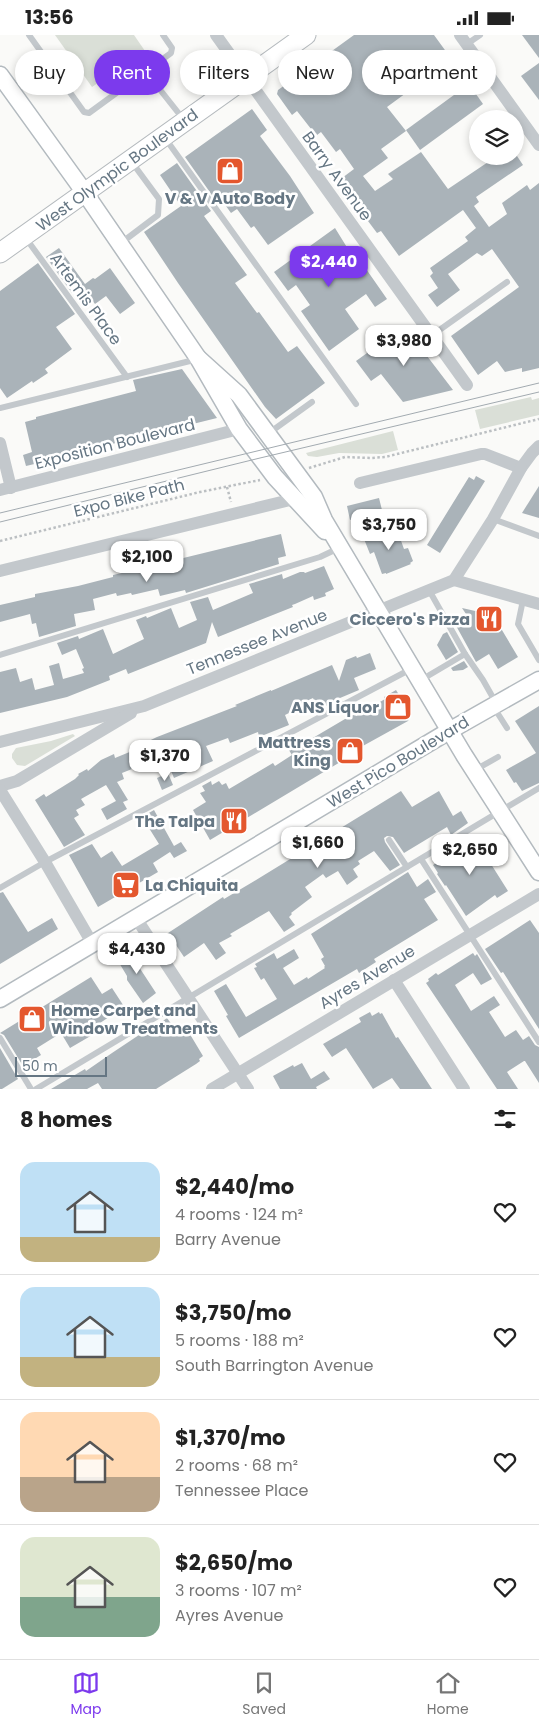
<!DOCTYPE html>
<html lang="en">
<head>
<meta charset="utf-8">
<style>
	:root { --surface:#fff; --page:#f2f2f2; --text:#222; --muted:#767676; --line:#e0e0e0; --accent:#7c3aed }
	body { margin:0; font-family:Poppins,sans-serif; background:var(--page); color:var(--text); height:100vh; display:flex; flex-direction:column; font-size:19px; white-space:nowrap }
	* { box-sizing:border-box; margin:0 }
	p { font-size:16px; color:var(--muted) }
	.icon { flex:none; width:28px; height:28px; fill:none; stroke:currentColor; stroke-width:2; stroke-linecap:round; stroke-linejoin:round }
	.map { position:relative; height:1054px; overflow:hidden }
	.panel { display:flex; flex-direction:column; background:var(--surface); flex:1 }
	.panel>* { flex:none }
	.top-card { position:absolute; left:15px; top:15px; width:510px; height:45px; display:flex; gap:10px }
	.fabs { position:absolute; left:469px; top:75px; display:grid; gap:10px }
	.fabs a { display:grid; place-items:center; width:55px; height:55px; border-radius:50%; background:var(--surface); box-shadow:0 2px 8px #0003; font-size:25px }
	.scale { position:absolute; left:15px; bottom:12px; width:92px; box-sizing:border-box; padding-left:5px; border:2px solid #657683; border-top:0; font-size:14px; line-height:18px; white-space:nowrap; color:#657683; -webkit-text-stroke:4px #fff; paint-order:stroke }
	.price { position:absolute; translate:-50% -42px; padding:0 11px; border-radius:10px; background:#fff; color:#222; font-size:16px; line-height:32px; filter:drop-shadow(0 1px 2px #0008) }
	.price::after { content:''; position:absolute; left:50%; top:30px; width:15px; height:11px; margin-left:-8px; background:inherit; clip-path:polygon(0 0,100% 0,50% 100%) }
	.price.selected { background:var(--accent); color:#fff }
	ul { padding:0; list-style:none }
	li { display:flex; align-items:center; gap:15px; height:125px; padding:0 20px }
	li+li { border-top:1px solid var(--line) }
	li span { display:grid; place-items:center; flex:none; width:140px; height:100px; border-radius:15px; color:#555 }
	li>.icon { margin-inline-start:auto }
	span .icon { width:60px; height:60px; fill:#fffc; stroke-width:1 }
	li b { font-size:21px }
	h2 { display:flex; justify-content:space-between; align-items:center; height:60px; padding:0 20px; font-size:21px }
	.tag { padding:0 18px; border-radius:22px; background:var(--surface); box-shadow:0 2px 8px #0003; font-size:18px; line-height:45px }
	.tag.selected { background:var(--accent); color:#fff }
	.status { display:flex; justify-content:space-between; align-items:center; height:35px; padding:0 25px; background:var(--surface); direction:ltr }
	.status svg { height:14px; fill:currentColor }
	.tab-bar { display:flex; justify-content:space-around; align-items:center; height:70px; border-top:1px solid var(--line); background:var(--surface); font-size:14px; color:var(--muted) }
	.tab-bar a { display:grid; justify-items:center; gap:2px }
	.tab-bar .selected { color:var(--accent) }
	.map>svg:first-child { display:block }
	.green { fill:#dadfd7 }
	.building { fill:#aab3b9 }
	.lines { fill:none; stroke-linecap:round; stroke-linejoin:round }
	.secondary-casing { stroke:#b3babf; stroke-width:19 }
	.primary-casing { stroke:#b5babe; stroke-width:21 }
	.path { stroke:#bbbfc2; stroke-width:2.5; stroke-dasharray:2.5 2.5; stroke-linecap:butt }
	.lane { stroke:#c3c8cc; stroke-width:6 }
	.street { stroke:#c3c8cc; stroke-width:12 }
	.secondary { stroke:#fff; stroke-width:16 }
	.primary { stroke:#fff; stroke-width:19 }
	.tram { stroke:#a2aab0; stroke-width:1 }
	.labels { text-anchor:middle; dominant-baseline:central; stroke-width:5; stroke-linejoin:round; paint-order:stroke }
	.street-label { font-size:16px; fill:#657683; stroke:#fff }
	.poi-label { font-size:16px; font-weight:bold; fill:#657683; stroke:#fff; text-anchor:end }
</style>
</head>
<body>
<div class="status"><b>13:56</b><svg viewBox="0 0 49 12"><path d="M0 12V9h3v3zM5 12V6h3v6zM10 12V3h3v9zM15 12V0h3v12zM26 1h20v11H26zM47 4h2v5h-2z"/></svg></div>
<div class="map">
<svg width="539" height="1054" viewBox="0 0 539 1054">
	<rect width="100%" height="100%" fill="#fafaf8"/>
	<g class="green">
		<path d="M55,0H134L145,16L92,52Z"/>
		<path d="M531,362L532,365L539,363V380L480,394L475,375Z"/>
		<path d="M393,396L398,415L382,419L339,418L317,422L308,421L306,418Z"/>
		<path d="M73,699L75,701L25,731L17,730L12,723V719L16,713L51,706Z"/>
	</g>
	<g class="building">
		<path d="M354,0H434L450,22L415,47L417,50L387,72L406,96L381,114L388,123L363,141L375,156L393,144L388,139L421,117L448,154L497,121H517L523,130L476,162L479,167L474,171L489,192L507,179L502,168L527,150L530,155L539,148V333L522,337V333L505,337L497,326L478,340L451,301L519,252L492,214L482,221L477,218L448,239L460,255L437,272L428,260L438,253L430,241L433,238L430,233L468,206L465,202L476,193L463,175L399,221L381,196L377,198L338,146L354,134L340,114L336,117L321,97L317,100L316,98L315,99L297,76L292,80L277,59L278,55Z"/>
		<path d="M522,0H539V23Z"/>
		<path d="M539,28V65L521,41Z"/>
		<path d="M469,49L483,69L420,115L406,95Z"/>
		<path d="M252,74L267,95L260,101L290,141L314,178L268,210L254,191L251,193L237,174L231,178L223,167L219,170L185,122Z"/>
		<path d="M177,128L211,176L204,181L247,240L235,248L257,278L259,277L288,317L297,311L325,348L276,384L265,372L178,248L144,197L181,171L160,140Z"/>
		<path d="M335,193L348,214L341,218L355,237L364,231L387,264L375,272L366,259L345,274L359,294L329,316L301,276L310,270L296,250L288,256L274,237Z"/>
		<path d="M59,213L85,249L93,243L95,244L110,233L135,268L120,279L106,261L95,269L82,251L72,258L46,222Z"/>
		<path d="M38,228L75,279L56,292L72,314L45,334L48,338L33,348L32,346L7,363L0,353V256Z"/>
		<path d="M406,290L428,320L427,321L453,355L403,367L381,339L371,346L356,326Z"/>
		<path d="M182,334L217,383L47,425V426L26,431L23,420L32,417L25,387L36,384V382L136,356L133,345Z"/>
		<path d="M476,441L485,446L440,518L427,510L469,442L474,445Z"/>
		<path d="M539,451V483L522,478Z"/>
		<path d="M379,463L383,479L354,487L353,484L350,485L347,471Z"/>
		<path d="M393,492H396L404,514L408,513L413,526L410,528L411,529L386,539V538L382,539L374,517L370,519L364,504Z"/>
		<path d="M281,499L286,521L278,523L279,529L186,558L185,555L160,561L158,554L132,560L131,558L117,561L116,558L93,564L95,575L74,579L76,591L39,602L36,588L32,589L30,579L0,587V570L35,562V559L78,551L113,542V540L126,537Z"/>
		<path d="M324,531L334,554L325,558L326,561L314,565L313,561L295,569L292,570L293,572L218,602L212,587L206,608L128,639L126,634L109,641L110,645L67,662L0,678V637L16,633L20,647L32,643L35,655L54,650L49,631L59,628L63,644L84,638L82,634L84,633L76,614L62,620L57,608L78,601L79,604L103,594L113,619L144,604L136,585L146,581L147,583L171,573L179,593L197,585L190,567L208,562L213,575L253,558L249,549L282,539L283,544L300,537H304L305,538Z"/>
		<path d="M462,573L493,580L518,622L498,634L489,619L476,627L454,587L466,579Z"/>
		<path d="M447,597L458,617L446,625L437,610L443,599Z"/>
		<path d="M370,618L376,634L354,643L359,655L340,663V664L318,675L313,663L296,671L297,674L285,680L289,690L259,702L258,697L230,708L228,703L206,711L213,726L174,743L164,719L131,733L132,734L122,738L124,744L117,747L128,765L123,767L127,774L107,785L101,774L116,766L106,750L81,764L85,770L76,775L79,780L74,783L85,800L64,812L35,765L44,759L46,762L75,744L79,740L78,739L87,734L88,736L101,725L114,719L115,723L132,716V714L157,702L237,671L235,670L271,655V656L332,630L339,646L346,625L356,621L357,623Z"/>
		<path d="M464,626L468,632L463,635L453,636L451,633Z"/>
		<path d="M396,655L411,679L408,686L361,712L362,714L210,805L193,775L206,767L200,758L205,756L202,751L211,746L212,750L219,746L222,750L226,748L229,754L273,728L275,731L292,720L287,712L303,702L306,707L345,684L355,679L356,681L385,664L384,662Z"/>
		<path d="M539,671V748L522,756L516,747L514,748L506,735L536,718L515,686Z"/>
		<path d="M168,738L173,750L162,755L157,743Z"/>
		<path d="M401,756L412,772L439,756L453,781L461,776L468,788L451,800L447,792L404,818L393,802L387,801L384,803L385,807L400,830L390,836L374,816L358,826L360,829L353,834L358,842L347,850L338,836L326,843L323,839L305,852L312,862L291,878L292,879L289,882L295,890L284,897L269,876L230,899L232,901L219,908L226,918L216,925L204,908L184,922L168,898L223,862L224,864L251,848Z"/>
		<path d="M154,775L174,811L181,807L187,816L174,823L170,817L153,828L158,837L98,872L69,820L92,809L101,823L112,816L122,831L159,809L142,782Z"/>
		<path d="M472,799L508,856L497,863L495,860L466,881L446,850L445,851L437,839L438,838L433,830L456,815L454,813L458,811L456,808Z"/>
		<path d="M408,837L417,852L428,844L436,857L424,864L438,885L374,924L376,927L359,938L357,934L239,1003L226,981L228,980L214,956L226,949L246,982L277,964L264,943L261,945L254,933L257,932L255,929L274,918L277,924L294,914L299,923L283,933L294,950L307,942L308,944L325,933L324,932L325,931L321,924L324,922L311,899Z"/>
		<path d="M3,857L28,897L52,883L58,894L0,929V858Z"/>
		<path d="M530,885L539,898V994L503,937L501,938L485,914Z"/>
		<path d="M136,915L140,916L147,927L139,932L156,958L143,968L127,945V941L118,926Z"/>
		<path d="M473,918L475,921L477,919L492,944L481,950L473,938L455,950L471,976L494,961L500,970L489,977L505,1002L516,995L523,1005L529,1001L535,1010L539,1012V1048L525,1026H524L507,1037L518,1054H497L426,948L429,946L428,944L436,938L438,940Z"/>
		<path d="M91,942L102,959L112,953L127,976L118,982L115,978L91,994L94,999L70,1013L61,998L37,1013L41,1020L23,1031L4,1000L0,998Z"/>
		<path d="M370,977L372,981L379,977L380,979L382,978L396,1003L398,1002L432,1054H400L392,1043L373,1054L346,1013L332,1022L323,1009L361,987L359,983Z"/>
		<path d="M167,983L180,1001L188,996L203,1021L199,1024L200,1026L196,1029L156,1054H102L98,1048L87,1054H51L85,1034L86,1036L112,1018L148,994L149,996Z"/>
		<path d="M0,1013L18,1044L2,1054H0Z"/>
		<path d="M302,1028L311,1044L324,1036L330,1044L316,1052L317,1054H280L273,1041L293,1030L294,1032Z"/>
	</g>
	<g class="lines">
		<defs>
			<g id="secondary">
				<path d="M0,40L85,158L198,323L239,394L275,442L325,496"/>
				<path d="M198,323L239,360L314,462L324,485L464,720L539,837"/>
				<path d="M0,964L449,696L539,645"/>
			</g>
			<path id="primary" d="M0,218L306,0"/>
		</defs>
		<use href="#secondary" class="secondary-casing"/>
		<use href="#primary" class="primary-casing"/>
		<g class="path">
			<path d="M309,433L345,422L371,423L385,422L539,384"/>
			<path d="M227,452L231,467"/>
			<path d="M0,506L200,457L260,445"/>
		</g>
		<g class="lane">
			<path d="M29,0L84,77L89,78L171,18L172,13L163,0"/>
			<path d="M467,9L480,0"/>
			<path d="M146,37L184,85"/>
			<path d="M165,103L356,369"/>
			<path d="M25,202L127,342"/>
			<path d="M121,208L158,180L159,164L131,126"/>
			<path d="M431,301L507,247"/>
			<path d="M0,373L198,324"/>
			<path d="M269,398L312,367"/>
			<path d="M493,484L539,501"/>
			<path d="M523,565L518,589L539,625"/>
			<path d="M465,619L483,645L496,668"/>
			<path d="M0,620L320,522L339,513"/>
			<path d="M421,645L465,619L429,555"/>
			<path d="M493,671L507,693"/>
			<path d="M475,735L498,722"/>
			<path d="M389,805L407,832"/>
			<path d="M421,824L539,1007"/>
			<path d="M0,853L45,827L411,634"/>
			<path d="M0,1003L31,1054"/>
			<path d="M36,1054L539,753"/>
		</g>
		<g class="street">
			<path d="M216,0L467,350"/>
			<path d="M460,0L539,110"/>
			<path d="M0,408L11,453"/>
			<path d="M360,448L481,419H485L521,433L532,418L539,411"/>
			<path d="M0,455L239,394"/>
			<path d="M0,536L294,464L301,466"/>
			<path d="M454,545L539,569"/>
			<path d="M0,707L144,671L454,545L493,484L521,433"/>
			<path d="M0,751L17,746L131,678"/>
			<path d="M0,755L45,827L92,908"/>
			<path d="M136,883L248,1054"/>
			<path d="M394,945L464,1054"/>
			<path d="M212,1054L539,859"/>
		</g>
		<use href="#secondary" class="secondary"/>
		<use href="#primary" class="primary"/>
		<g class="tram">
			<path d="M0,478L539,348"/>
			<path d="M0,487L260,423L539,357"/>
		</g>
	</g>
	<defs>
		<symbol id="shop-square" viewBox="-11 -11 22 22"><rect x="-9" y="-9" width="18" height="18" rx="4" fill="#e4572e" stroke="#fff"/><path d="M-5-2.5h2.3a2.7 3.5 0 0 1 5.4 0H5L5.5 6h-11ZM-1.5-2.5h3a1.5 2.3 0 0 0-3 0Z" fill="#fff"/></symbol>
		<symbol id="restaurant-square" viewBox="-11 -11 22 22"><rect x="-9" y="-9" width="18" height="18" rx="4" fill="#e4572e" stroke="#fff"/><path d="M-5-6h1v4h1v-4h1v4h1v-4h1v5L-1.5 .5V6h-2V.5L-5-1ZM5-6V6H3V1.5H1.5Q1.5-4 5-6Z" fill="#fff"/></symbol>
		<symbol id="supermarket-square" viewBox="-11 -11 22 22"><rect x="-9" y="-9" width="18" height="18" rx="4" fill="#e4572e" stroke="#fff"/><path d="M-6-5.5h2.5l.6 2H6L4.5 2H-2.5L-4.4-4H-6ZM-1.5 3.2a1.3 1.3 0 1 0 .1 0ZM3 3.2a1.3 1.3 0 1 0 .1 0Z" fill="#fff"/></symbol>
	</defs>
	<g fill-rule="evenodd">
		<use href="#shop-square" x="214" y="120" width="32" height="32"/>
		<use href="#restaurant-square" x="473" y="568" width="32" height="32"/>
		<use href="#shop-square" x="382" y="656" width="32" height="32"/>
		<use href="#shop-square" x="334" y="700" width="32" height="32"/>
		<use href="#restaurant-square" x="218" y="770" width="32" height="32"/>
		<use href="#supermarket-square" x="110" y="834" width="32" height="32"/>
		<use href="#shop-square" x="16" y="968" width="32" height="32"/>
	</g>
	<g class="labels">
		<g class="street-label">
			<text transform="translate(117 135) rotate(-36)">West Olympic Boulevard</text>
			<text transform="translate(337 141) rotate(54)">Barry Avenue</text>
			<text transform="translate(86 264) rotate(54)">Artemis Place</text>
			<text transform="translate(115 409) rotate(-14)">Exposition Boulevard</text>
			<text transform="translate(129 463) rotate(-14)">Expo Bike Path</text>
			<text transform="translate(257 607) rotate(-22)">Tennessee Avenue</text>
			<text transform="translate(398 727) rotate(-31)">West Pico Boulevard</text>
			<text transform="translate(367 942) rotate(-31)">Ayres Avenue</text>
		</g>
		<g class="poi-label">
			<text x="230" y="163" text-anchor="middle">V &amp; V Auto Body</text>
			<text x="470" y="584">Ciccero's Pizza</text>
			<text x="379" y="672">ANS Liquor</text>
			<text x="331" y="707">Mattress<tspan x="331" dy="18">King</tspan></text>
			<text x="215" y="786">The Talpa</text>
			<text x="145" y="850" text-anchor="start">La Chiquita</text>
			<text x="51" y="975" text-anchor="start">Home Carpet and<tspan x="51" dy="18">Window Treatments</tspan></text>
		</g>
	</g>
</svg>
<div class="fabs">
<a><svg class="icon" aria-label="layers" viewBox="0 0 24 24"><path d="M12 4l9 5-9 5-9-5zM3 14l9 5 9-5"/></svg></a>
</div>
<div class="scale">50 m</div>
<b class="price selected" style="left:329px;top:253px">$2,440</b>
<b class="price" style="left:404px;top:332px">$3,980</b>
<b class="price" style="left:389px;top:516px">$3,750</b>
<b class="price" style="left:147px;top:548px">$2,100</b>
<b class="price" style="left:165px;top:747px">$1,370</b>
<b class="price" style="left:318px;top:834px">$1,660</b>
<b class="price" style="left:470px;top:841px">$2,650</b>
<b class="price" style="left:137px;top:940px">$4,430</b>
<div class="top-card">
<a class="tag">Buy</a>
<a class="tag selected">Rent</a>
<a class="tag">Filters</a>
<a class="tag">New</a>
<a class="tag">Apartment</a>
</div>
</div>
<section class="panel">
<h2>8 homes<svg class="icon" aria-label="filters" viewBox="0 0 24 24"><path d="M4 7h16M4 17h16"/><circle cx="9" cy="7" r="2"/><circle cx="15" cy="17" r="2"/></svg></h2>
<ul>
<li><span style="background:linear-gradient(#bfe0f5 75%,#c2b280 0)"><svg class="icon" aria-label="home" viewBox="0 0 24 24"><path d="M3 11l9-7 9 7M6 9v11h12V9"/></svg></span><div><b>$2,440/mo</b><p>4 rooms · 124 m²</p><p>Barry Avenue</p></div><svg class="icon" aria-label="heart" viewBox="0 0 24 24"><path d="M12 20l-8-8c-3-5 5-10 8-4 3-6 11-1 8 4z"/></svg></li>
<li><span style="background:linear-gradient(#bfe0f5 70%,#c2b280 0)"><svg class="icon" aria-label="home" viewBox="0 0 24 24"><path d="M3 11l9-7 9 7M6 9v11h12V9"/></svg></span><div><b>$3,750/mo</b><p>5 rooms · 188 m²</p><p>South Barrington Avenue</p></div><svg class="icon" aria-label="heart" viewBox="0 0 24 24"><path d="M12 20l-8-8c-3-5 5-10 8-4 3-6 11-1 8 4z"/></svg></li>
<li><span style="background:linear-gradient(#ffd9b3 65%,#b9a48a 0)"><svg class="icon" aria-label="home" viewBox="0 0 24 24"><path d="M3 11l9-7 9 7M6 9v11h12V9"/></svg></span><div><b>$1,370/mo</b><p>2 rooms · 68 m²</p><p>Tennessee Place</p></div><svg class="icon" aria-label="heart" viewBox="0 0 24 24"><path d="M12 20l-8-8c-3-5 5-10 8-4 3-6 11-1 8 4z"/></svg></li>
<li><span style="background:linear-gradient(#dfe7d0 60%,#7fa58c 0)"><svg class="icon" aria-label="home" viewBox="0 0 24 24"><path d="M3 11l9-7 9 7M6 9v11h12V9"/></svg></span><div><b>$2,650/mo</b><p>3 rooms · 107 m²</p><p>Ayres Avenue</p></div><svg class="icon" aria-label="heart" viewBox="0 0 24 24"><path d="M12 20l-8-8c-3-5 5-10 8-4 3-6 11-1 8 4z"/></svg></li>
</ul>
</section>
<nav class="tab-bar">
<a class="selected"><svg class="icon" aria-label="map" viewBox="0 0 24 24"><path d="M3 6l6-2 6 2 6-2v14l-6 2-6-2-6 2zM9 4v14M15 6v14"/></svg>Map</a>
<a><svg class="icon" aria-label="saved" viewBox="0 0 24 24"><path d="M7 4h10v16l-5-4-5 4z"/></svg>Saved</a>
<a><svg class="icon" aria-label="home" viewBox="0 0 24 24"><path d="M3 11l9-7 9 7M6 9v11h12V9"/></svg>Home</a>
</nav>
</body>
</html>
